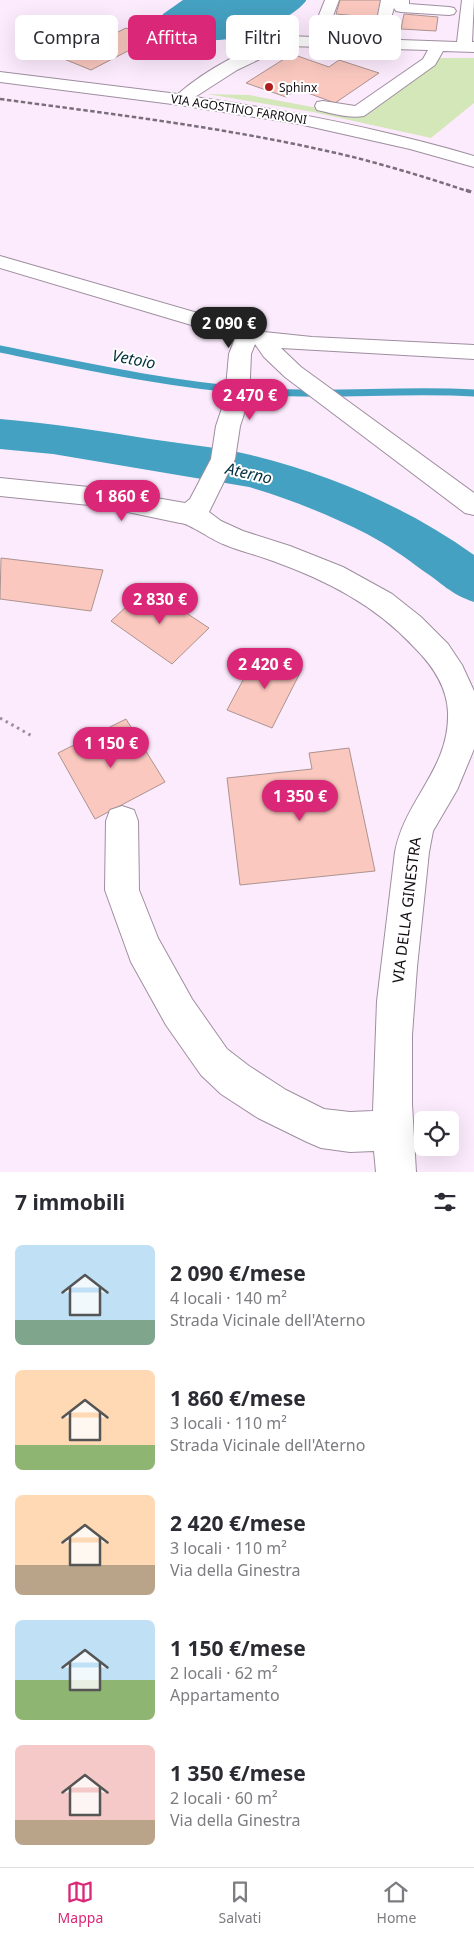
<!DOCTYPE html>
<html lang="it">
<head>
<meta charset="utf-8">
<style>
	:root { --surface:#fff; --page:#f7f7f7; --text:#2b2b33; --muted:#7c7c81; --line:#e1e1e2; --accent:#db2777 }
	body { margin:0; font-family:"Noto Sans",sans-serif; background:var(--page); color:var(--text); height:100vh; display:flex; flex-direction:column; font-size:19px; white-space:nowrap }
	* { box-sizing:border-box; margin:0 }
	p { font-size:16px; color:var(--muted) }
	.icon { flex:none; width:28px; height:28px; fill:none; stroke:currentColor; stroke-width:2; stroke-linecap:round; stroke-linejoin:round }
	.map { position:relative; height:1172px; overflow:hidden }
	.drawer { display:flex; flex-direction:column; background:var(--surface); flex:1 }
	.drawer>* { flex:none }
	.hud { position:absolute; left:15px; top:15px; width:445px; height:45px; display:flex; gap:10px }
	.controls { position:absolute; left:414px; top:1111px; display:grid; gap:10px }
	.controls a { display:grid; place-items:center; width:45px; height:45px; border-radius:8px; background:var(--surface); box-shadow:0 5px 20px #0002; font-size:25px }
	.price { position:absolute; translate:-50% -42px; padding:0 11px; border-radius:18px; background:var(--accent); color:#fff; font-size:16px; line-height:32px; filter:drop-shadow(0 1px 2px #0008) }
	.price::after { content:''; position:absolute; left:50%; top:30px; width:15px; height:11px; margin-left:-8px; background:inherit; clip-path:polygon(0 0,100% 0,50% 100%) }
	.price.selected { background:#222; color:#fff }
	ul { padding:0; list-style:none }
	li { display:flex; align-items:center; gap:15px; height:125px; padding:0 15px }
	li span { display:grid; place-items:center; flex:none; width:140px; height:100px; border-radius:8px; color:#555 }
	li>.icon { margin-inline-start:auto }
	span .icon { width:60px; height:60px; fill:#fffc; stroke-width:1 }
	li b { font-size:21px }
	h2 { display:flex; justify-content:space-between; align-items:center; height:60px; padding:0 15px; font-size:21px }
	.chip { padding:0 18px; border-radius:8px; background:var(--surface); box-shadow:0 5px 20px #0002; font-size:18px; line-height:45px }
	.chip.selected { background:var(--accent); color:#fff }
	.menu { display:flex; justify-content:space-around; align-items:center; height:70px; border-top:1px solid var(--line); background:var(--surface); font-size:14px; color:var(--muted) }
	.menu a { display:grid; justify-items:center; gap:2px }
	.menu .selected { color:var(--accent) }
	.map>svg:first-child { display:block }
	.green { fill:#d4e7b9 }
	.water { fill:#45a1c2 }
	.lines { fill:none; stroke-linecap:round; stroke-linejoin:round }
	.stream { stroke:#45a1c2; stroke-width:7 }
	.river { fill:#45a1c2; fill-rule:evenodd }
	.building { fill:#fac8bf; stroke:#ac938f }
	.minor-casing { stroke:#9e8e9f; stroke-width:2 }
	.path { stroke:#9c8f9c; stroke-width:3; stroke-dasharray:2.5 4; stroke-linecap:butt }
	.minor { fill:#fff; fill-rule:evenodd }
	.rail-far1 { stroke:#796e7a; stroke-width:2.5; stroke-dasharray:4.5 2.5; stroke-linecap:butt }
	.rail { stroke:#796e7a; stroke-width:3; stroke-dasharray:5.5 3; stroke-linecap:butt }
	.poi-dot { fill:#af1e1b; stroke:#fff; stroke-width:2 }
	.labels { text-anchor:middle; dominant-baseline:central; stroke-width:4; stroke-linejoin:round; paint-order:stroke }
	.far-poi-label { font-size:12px; fill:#120c12; stroke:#fff; text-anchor:start }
	.far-street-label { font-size:12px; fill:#120c12; stroke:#fff }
	.street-label { font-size:15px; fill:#120c12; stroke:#fff }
	.water-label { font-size:16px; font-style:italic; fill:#05313f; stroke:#fff }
</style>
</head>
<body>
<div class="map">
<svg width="474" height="1172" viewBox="0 0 474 1172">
	<rect width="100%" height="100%" fill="#fcebfd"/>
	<path class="green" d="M440,58H474V103L431,138L313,112L207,94L249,95L360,116Z"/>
	<path class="water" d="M183,0H306V1C298,11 285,18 274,23C244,38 216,46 184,35C176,32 169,30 162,25L160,21L163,14Z"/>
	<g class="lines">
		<path class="stream" d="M0,349C88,367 176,386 266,392C335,396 405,389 474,393"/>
		<path class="river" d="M0,419C50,423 100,431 150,439C183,444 218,447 251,455C331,475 407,507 474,555V602C450,594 442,583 422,570C405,557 386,544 367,534C330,515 289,499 249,487L53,454L0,449Z"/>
	</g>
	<g class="building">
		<path d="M340,0H382L378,18L336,14Z"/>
		<path d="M404,14L438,17L436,31L401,29Z"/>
		<path d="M126,28L153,38L91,70L64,59Z"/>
		<path d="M292,54L329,67L339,60L379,73L335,103L297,89L286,97L246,83Z"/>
		<path d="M1,558L103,570L91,611L0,599Z"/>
		<path d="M147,587L209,628L172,664L111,621Z"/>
		<path d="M258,652L302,669L272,728L227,710Z"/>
		<path d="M126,719L165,782L95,819L58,753Z"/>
		<path d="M349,748L375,871L240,885L227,778L312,769L309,753Z"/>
	</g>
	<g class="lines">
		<defs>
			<g id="minor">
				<path d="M325,0H339L333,16L377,20L381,0H409V4L449,7L454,8L456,11L454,14L449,15L401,12L396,11L394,8L388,28L383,30L319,23L317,20Z"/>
				<path d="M462,0H474L472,42H474V52L443,51L435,65L364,116C350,119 331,113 317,110L315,106L317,102L323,101L355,106L423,59L428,50L287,46L237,70L195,97C290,111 382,129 474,156V167L410,149L299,124L180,105L0,82V72L178,94C205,70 251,45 286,36L457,42Z"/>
				<path d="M0,256L264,332L312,337L474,345V359L281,348L301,367L474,493V515L465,513L285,377L264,357L255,344L251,354L249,399L240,426L235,459L209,512L221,521L243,531L290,546L343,567L392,594L421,617L448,644L462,665L474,691V749L457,790L433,831L429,852L417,967L412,1035V1104L416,1172H376L374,1151L350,1152L321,1148L307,1142L258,1118L221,1094L201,1075L166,1025L131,962L105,890L106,821L110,810L122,806L134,810L138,821L139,890L158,938L192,999L227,1049L249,1066L286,1090L324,1109L350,1112L373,1111L377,1001L395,852C405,799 450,769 448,712C447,686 432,665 414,647C375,605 326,580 273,561C257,555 239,551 223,544C212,540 187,522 180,523L99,506L0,496V478L99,488L185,503L190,499L211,459L216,426L225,399L229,354L235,338L0,268Z"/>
			</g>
		</defs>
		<use href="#minor" class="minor-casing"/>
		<path class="path" d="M0,718L32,736"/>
		<use href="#minor" class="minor"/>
		<path class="rail-far1" d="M0,99C119,115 239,129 357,158C395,168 432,179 470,192"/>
		<path class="rail" d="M466,190L474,193"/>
	</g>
	<circle class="poi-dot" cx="269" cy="87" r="5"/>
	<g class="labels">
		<g class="far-poi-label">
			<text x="279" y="87">Sphinx</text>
		</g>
		<g class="far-street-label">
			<text transform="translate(239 109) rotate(9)">VIA AGOSTINO FARRONI</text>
		</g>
		<g class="street-label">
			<text transform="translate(406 910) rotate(-83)">VIA DELLA GINESTRA</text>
		</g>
		<g class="water-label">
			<text transform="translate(134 359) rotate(11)">Vetoio</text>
			<text transform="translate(249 473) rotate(13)">Aterno</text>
		</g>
	</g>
</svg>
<div class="controls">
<a><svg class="icon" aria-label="locate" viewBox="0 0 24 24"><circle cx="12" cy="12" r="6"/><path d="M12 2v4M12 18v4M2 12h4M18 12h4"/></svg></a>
</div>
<b class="price selected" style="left:229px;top:349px">2 090 €</b>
<b class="price" style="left:250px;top:421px">2 470 €</b>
<b class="price" style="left:122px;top:522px">1 860 €</b>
<b class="price" style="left:160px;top:625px">2 830 €</b>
<b class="price" style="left:265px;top:690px">2 420 €</b>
<b class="price" style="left:111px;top:769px">1 150 €</b>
<b class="price" style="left:300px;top:822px">1 350 €</b>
<div class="hud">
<a class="chip">Compra</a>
<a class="chip selected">Affitta</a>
<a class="chip">Filtri</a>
<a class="chip">Nuovo</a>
</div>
</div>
<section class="drawer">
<h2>7 immobili<svg class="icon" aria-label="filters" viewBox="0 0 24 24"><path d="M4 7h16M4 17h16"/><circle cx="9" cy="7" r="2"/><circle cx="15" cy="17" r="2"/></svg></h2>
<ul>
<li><span style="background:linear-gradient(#bfe0f5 75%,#7fa58c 0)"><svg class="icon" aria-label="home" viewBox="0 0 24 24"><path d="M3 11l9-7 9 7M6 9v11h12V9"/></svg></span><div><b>2 090 €/mese</b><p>4 locali · 140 m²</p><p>Strada Vicinale dell'Aterno</p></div></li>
<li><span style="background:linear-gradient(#ffd9b3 75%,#8fb573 0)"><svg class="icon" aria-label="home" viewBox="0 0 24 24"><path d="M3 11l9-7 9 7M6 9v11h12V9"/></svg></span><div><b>1 860 €/mese</b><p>3 locali · 110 m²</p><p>Strada Vicinale dell'Aterno</p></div></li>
<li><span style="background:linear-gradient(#ffd9b3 70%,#b9a48a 0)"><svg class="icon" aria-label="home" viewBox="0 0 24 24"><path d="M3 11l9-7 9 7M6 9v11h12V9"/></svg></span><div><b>2 420 €/mese</b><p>3 locali · 110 m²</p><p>Via della Ginestra</p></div></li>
<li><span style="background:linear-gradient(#bfe0f5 60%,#8fb573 0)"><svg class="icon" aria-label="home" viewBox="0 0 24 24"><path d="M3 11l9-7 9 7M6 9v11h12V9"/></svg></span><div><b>1 150 €/mese</b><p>2 locali · 62 m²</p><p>Appartamento</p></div></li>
<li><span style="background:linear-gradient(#f6c9c9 75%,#b9a48a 0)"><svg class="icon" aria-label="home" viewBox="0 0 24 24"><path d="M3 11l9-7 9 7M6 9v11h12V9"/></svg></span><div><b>1 350 €/mese</b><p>2 locali · 60 m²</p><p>Via della Ginestra</p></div></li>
</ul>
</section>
<nav class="menu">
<a class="selected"><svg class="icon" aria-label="map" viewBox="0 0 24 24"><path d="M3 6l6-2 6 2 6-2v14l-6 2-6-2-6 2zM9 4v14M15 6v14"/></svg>Mappa</a>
<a><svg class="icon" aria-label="saved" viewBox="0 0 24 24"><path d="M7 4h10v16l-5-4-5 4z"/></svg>Salvati</a>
<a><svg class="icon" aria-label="home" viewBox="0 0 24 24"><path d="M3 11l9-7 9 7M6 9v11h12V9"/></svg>Home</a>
</nav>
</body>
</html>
